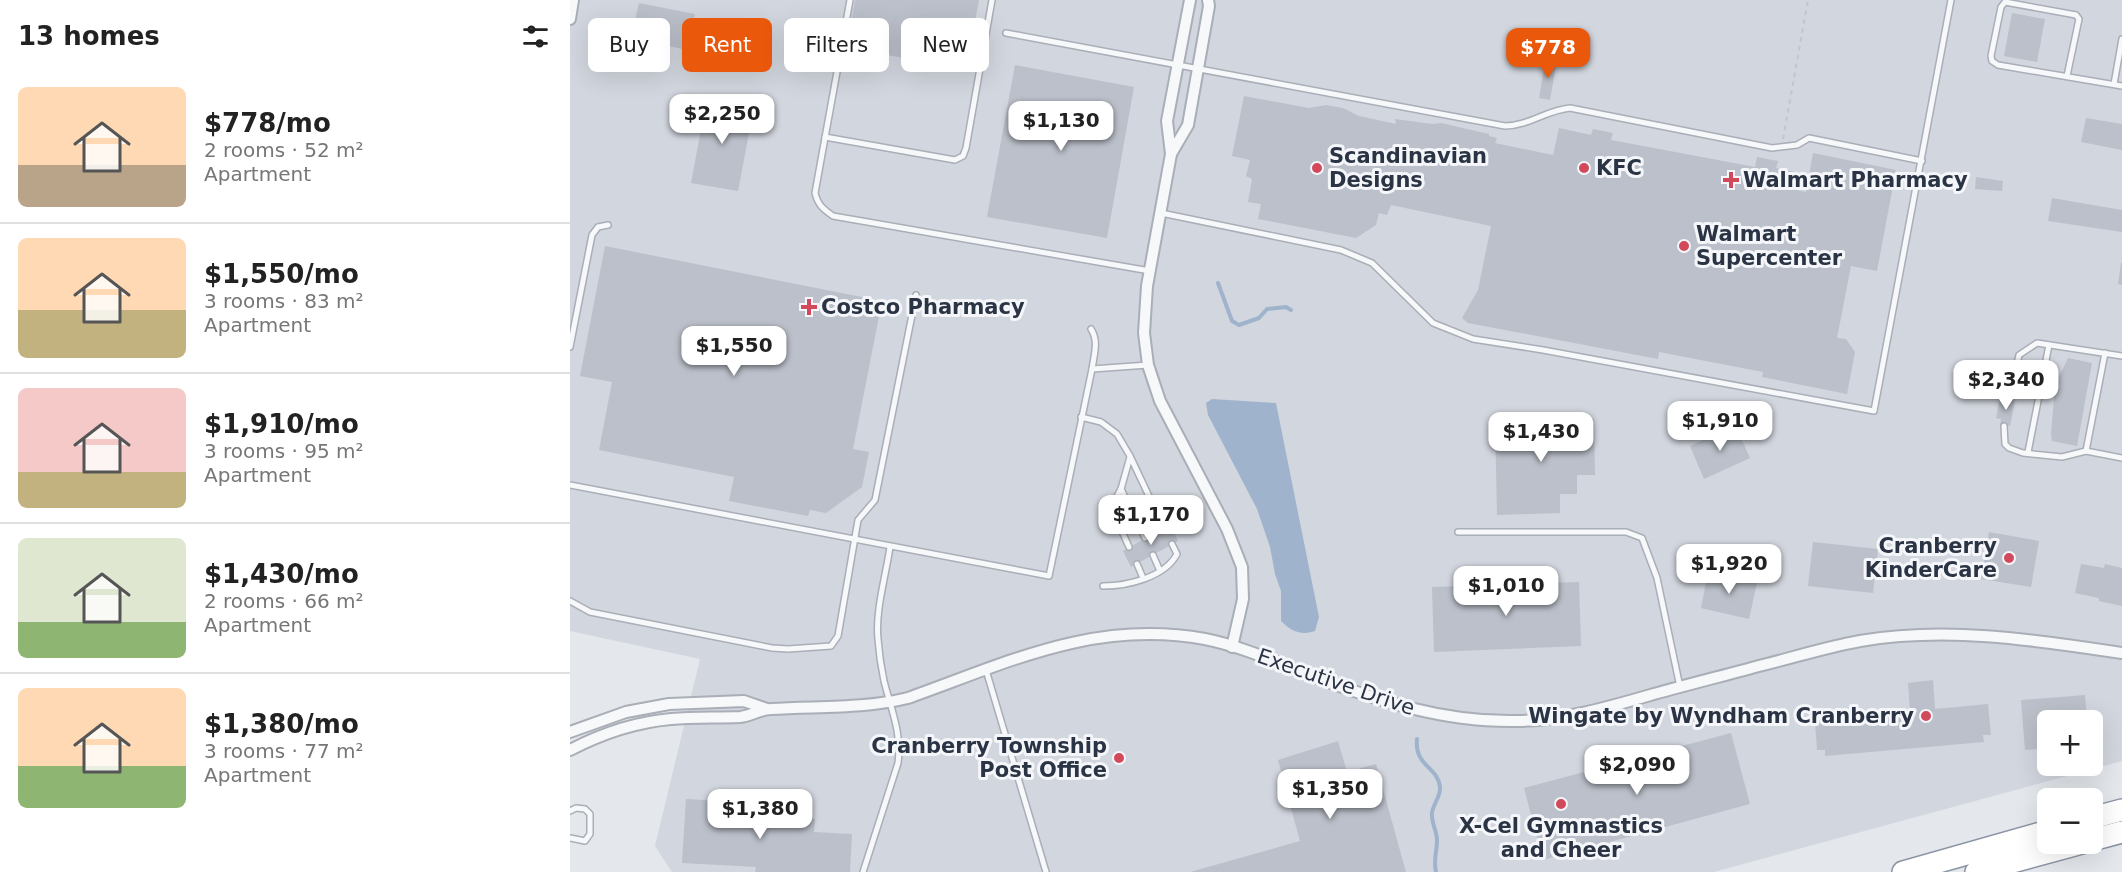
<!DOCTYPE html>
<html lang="en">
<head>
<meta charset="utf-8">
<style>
	:root { --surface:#fff; --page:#f6f6f6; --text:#222; --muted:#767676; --line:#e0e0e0; --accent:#ea580c }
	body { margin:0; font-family:"DejaVu Sans",sans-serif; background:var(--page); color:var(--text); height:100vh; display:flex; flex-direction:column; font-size:22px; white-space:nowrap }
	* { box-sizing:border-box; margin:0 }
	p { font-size:20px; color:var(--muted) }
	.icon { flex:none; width:33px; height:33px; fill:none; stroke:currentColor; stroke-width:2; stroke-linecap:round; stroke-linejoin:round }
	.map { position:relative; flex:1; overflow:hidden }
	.drawer { display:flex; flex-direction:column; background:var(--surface); width:570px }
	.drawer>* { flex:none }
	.hud { position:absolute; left:18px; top:18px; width:570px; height:54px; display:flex; gap:12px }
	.tools { position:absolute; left:1467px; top:710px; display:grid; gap:12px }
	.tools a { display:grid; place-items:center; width:66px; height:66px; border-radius:9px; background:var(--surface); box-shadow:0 6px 24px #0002; font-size:30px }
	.price { position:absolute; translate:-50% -51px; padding:0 14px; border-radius:12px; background:#fff; color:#222; font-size:20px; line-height:39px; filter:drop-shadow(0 2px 3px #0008) }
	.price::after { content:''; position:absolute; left:50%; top:36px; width:18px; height:14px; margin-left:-9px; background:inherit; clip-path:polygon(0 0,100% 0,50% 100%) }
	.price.active { background:var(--accent); color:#fff }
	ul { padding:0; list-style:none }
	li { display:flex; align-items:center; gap:18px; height:150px; padding:0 18px }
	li+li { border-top:2px solid var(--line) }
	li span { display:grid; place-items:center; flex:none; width:168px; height:120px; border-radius:9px; color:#555 }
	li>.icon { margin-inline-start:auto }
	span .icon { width:72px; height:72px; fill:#fffc; stroke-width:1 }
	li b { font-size:26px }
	h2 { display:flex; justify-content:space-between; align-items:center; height:72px; padding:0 18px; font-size:26px }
	.pill { padding:0 21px; border-radius:9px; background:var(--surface); box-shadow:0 6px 24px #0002; font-size:21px; line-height:54px }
	.pill.active { background:var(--accent); color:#fff }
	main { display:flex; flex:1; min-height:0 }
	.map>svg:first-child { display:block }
	.built { fill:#d2d6de; fill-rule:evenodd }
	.water { fill:#9fb4cc }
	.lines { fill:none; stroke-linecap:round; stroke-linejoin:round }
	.stream { stroke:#9fb4cc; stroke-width:4 }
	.building { fill:#bbc0ca }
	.service-casing { stroke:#a9aeb7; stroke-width:8 }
	.minor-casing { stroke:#a9aeb7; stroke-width:14 }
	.motorway-casing { stroke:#8b94a3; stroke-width:24 }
	.path { stroke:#c2c5cb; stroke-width:2; stroke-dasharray:4.5 4.5; stroke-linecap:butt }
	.service { stroke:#f7f8fa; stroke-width:5 }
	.minor { stroke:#f7f8fa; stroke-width:10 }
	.motorway { stroke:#fff; stroke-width:21 }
	.poi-dot { fill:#d1495b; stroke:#f4f6f9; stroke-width:2 }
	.labels { text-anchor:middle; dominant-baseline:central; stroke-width:6; stroke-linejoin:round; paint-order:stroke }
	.poi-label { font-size:21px; font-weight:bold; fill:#2b3445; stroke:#f4f6f9; text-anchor:start }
	.street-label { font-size:21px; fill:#2b3445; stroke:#f4f6f9 }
</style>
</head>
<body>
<main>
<section class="drawer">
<h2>13 homes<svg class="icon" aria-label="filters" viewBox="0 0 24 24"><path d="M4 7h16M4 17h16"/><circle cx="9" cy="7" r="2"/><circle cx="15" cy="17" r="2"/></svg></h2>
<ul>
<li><span style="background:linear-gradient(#ffd9b3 65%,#b9a48a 0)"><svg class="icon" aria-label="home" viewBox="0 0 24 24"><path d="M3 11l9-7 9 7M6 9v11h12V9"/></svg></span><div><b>$778/mo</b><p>2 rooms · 52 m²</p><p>Apartment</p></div></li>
<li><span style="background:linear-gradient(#ffd9b3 60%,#c2b280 0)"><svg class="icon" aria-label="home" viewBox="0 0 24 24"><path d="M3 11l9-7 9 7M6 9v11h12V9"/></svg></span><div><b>$1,550/mo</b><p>3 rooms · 83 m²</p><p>Apartment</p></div></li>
<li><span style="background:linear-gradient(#f6c9c9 70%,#c2b280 0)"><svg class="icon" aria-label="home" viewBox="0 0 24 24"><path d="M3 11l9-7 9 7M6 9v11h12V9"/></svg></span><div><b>$1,910/mo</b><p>3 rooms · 95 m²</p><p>Apartment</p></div></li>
<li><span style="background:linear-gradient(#dfe7d0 70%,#8fb573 0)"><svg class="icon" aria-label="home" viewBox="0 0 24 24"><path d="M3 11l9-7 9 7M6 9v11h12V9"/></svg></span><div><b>$1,430/mo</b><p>2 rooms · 66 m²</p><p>Apartment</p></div></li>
<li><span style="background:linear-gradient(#ffd9b3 65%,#8fb573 0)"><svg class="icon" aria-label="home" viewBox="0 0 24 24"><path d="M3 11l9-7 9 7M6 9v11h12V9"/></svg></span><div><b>$1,380/mo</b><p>3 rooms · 77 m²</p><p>Apartment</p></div></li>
</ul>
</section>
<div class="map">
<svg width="1552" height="872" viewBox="0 0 1552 872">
	<rect width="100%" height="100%" fill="#e4e7ec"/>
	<path class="built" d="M0,0H1552V761L1144,872H102L85,846L130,659L0,631ZM1478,720H1522V765H1478Z"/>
	<path class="water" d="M642,399L706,403L749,617L745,631C730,636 721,631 711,621V591L705,574L700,547L687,509L638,415L636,403Z"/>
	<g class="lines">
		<g class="stream">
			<path d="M648,283L662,321L669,325L689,318L697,309L716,307L721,310"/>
			<path d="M847,739C844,766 868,767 870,787C871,796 863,804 862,813C861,823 867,831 867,840C867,852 863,860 866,872"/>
		</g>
	</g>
	<g class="building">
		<path d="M285,0H409L396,69L277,48Z"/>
		<path d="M69,3L125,14L117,50L61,38Z"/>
		<path d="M1442,13L1475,19L1467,62L1434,56Z"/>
		<path d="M976,58L987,60L980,100L969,98Z"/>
		<path d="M445,65L564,87L537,238L417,217Z"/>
		<path d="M674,96L739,108L756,105L773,108L789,116L826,124L825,119L862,124L871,123L919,134V136L927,138L925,143L983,155L989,128L1021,135L1023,129L1043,133L1041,140L1185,167L1187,157L1208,161L1206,168L1225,172L1222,189L1236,192L1243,153L1326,170L1307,271L1281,266L1267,338L1276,339L1285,352L1277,394L1192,377L1193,372L1089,352L1088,359L898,323L892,318L908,290L921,226L821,205L817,215L809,213L806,225L786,238L688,219L691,204L678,202L682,179L676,176L680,160L662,156Z"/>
		<path d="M149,97L153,101L184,107L168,191L121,183L134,114L131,109Z"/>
		<path d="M1516,118L1552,124V150L1511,142Z"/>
		<path d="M1406,177L1433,181L1432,191L1405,189Z"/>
		<path d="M1482,198L1552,210V232L1478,221Z"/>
		<path d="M35,246L312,301L283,449L299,452L292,487L256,513L240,510L238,516L159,501L164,477L29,450L42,382L10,376Z"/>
		<path d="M1551,263H1552V285L1548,284Z"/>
		<path d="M1498,358L1522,363L1507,446L1482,441L1481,433L1484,399L1489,377Z"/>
		<path d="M1430,398L1445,400L1440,426L1430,425L1431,419L1426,418Z"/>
		<path d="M1024,419L1025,475H1007V494H990V513L927,515L925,422Z"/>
		<path d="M1165,425L1180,458L1134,479L1120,446Z"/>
		<path d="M600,524L608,541L561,567L553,551Z"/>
		<path d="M1419,532L1469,541L1461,587L1411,579Z"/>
		<path d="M1243,542L1308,549L1303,593L1238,586Z"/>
		<path d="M1511,564L1534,568L1535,564L1552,568V606L1529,601V598L1505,593Z"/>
		<path d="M1138,572L1187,583L1179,619L1131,608Z"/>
		<path d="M1009,582L1011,646L864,652L862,587Z"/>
		<path d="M1363,680L1365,709L1418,704L1421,735H1413L1414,742L1255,756V750H1247L1245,721L1340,711L1338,683Z"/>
		<path d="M1515,695L1517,720H1478V748L1455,750L1451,700Z"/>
		<path d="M1161,733L1180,804L973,860L954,788Z"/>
		<path d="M768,741L777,772L806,764L836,872H620L730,841L708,760Z"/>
		<path d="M116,799L190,803L189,816L245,819L244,832L282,834L280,872H185L186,867L112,863Z"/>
	</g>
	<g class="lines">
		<defs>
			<g id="service">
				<path d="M280,0L245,193C248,205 253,209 263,216L580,271"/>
				<path d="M436,33L935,126C958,126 977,110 1000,108L1202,148L1227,145L1239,138L1352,161"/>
				<path d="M1497,76L1509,19L1506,15L1435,2L1431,7L1421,56L1422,61L1428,65C1469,72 1511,79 1552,86"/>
				<path d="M1544,84L1552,39"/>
				<path d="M255,137L385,160L393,156L396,148L422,0"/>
				<path d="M591,213L771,250L802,263L863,323L903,339L973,350L1304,411L1381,0"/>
				<path d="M0,347L22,235L28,227L38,225"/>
				<path d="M522,369L578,365"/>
				<path d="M1445,370L1471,388"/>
				<path d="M1439,399L1449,355L1467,343L1552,356"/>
				<path d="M511,417L531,422L547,434L560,456L594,528"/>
				<path d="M1434,426L1435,444L1439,448L1453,453L1492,457L1516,451L1552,458"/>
				<path d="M1516,451L1535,353"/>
				<path d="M1458,452L1479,345"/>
				<path d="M0,485L479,576L522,369C524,355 529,341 521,329"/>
				<path d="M551,489L575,538"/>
				<path d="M888,532H1056L1072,538L1087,578L1110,687"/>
				<path d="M559,547L541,507L551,489L560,457"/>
				<path d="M583,555L590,571"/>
				<path d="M567,564L573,578"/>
				<path d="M533,586C558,586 595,577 607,554L602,544"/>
				<path d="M0,601L20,612L202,648L218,649L261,646L268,636L288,520L305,500L346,295"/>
				<path d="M416,670L476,872"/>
				<path d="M0,811L6,808L15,809L20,814V834L15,841L0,838"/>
				<path d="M293,872L328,763C332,733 321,709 314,681C311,667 309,653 308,639C305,611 316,575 320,547"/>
			</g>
			<g id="minor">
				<path d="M620,0L597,121L601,154L577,286L574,333L578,365L590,401L657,529L672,567L673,599L662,647"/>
				<path d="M0,19L3,0"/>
				<path d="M601,154L618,125L639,6L638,0"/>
				<path d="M0,732L56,712L99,704L174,701L197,709"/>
				<path d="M0,750C31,734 66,722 101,719C124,717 147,718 170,717C181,716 190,709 201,709C248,706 293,709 338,698C439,662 525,619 635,639C670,646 704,661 736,674C806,700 873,723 949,721C995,720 1039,707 1084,694C1120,684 1156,675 1193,665C1225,657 1257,647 1290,641C1378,626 1465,640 1552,653"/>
			</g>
			<g id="motorway">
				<path d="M1522,818L1552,810"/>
				<path d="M1522,840L1552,832"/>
				<path d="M1333,872L1478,831"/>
				<path d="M1406,872L1512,843"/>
			</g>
		</defs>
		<use href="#service" class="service-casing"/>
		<use href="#minor" class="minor-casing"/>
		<use href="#motorway" class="motorway-casing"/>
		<path class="path" d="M1213,139L1238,0"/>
		<use href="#service" class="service"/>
		<use href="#minor" class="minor"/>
		<use href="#motorway" class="motorway"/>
	</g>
	<g class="poi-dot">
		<circle cx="747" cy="168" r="6"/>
		<circle cx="1014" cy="168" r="6"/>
		<path d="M1158 171h6v6h6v6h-6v6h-6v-6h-6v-6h6z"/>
		<circle cx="1114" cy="246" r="6"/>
		<path d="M236 298h6v6h6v6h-6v6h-6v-6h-6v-6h6z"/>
		<circle cx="1439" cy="558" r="6"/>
		<circle cx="1356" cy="716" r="6"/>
		<circle cx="549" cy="758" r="6"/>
		<circle cx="991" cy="804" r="6"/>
	</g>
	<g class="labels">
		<g class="poi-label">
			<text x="759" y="156">Scandinavian<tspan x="759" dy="24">Designs</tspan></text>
			<text x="1026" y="168">KFC</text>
			<text x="1173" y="180">Walmart Pharmacy</text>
			<text x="1126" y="234">Walmart<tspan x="1126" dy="24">Supercenter</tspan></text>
			<text x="251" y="307">Costco Pharmacy</text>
			<text x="1427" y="546" text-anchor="end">Cranberry<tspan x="1427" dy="24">KinderCare</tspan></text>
			<text x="1344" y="716" text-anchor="end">Wingate by Wyndham Cranberry</text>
			<text x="537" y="746" text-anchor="end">Cranberry Township<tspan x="537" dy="24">Post Office</tspan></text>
			<text x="991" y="826" text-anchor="middle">X-Cel Gymnastics<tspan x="991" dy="24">and Cheer</tspan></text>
		</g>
		<g class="street-label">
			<text transform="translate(766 682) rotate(19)">Executive Drive</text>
		</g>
	</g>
</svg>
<div class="tools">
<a>+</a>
<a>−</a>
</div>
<b class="price active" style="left:978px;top:79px">$778</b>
<b class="price" style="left:152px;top:145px">$2,250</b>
<b class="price" style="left:491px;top:152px">$1,130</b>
<b class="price" style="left:164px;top:377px">$1,550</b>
<b class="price" style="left:1436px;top:411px">$2,340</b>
<b class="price" style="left:1150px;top:452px">$1,910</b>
<b class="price" style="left:971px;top:463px">$1,430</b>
<b class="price" style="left:581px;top:546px">$1,170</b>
<b class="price" style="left:1159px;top:595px">$1,920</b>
<b class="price" style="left:936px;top:617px">$1,010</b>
<b class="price" style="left:1067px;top:796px">$2,090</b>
<b class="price" style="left:760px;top:820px">$1,350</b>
<b class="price" style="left:190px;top:840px">$1,380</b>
<div class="hud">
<a class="pill">Buy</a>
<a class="pill active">Rent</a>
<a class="pill">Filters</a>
<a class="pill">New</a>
</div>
</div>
</main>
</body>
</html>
